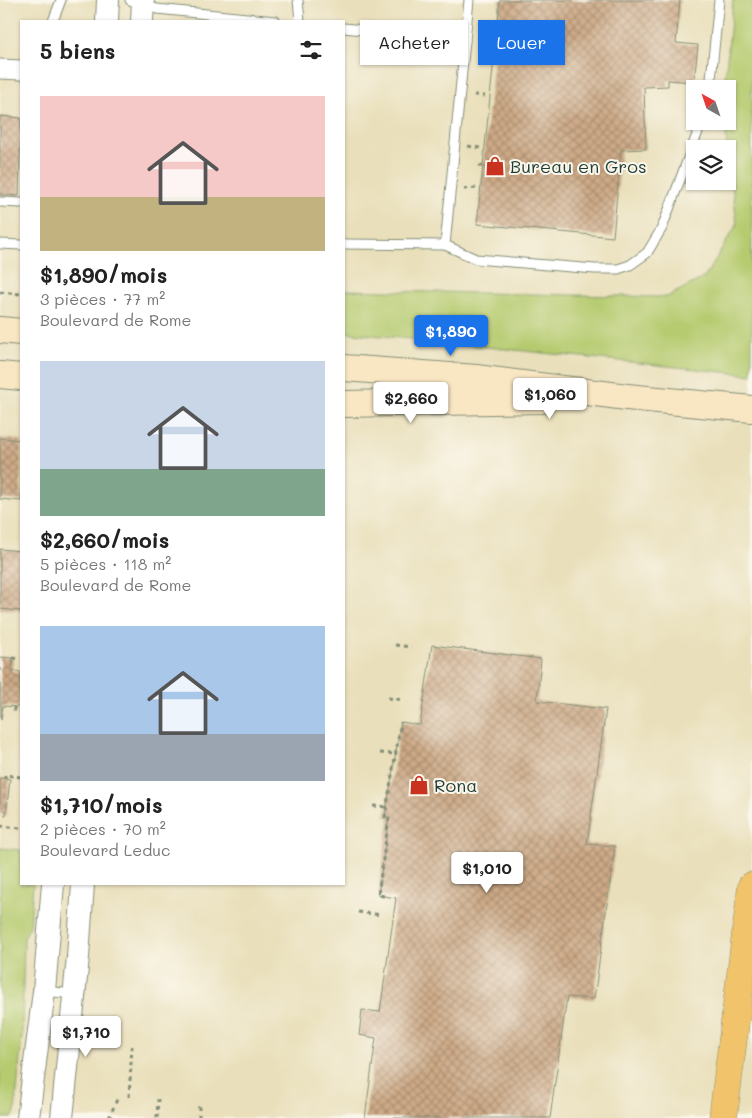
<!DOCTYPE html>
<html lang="fr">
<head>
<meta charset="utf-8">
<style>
	:root { --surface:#fff; --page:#f6f6f6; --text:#222; --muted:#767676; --accent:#1a73e8 }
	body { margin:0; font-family:Mali,sans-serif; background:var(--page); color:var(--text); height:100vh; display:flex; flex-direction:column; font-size:19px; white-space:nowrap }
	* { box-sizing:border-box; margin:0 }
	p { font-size:16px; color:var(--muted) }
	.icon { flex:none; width:28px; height:28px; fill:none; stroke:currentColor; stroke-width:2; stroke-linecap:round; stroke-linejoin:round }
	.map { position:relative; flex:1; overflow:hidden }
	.details { position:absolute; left:20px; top:20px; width:325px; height:865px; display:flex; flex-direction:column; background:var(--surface); border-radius:0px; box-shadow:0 1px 4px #0004 }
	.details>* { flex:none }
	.banner { position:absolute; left:360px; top:20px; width:316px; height:45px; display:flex; gap:10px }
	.needle { width:32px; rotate:320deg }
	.controls { position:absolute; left:686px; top:80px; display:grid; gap:10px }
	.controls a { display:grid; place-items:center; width:50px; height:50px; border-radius:0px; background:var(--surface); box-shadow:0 1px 4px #0004; font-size:25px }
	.price { position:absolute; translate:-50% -42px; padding:0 11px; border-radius:5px; background:#fff; color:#222; font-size:16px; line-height:32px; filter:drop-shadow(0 1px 2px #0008) }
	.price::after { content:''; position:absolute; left:50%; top:30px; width:15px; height:11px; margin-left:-8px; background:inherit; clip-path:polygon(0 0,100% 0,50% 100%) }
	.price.selected { background:var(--accent); color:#fff }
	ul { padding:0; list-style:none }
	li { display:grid; align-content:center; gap:10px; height:265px; padding:0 20px }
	li span { display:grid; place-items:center; height:155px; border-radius:0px; color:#555 }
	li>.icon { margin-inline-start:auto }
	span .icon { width:90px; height:90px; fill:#fffc; stroke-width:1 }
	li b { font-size:21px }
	h2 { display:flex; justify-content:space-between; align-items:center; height:60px; padding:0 20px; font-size:21px }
	.chip { padding:0 18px; border-radius:0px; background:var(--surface); box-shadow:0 1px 4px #0004; font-size:18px; line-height:45px }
	.chip.selected { background:var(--accent); color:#fff }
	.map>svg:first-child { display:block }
	.green { fill:#b6cb6f; stroke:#6a8452 }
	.building { fill:url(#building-cross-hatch) }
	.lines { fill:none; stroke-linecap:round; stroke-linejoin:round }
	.service-casing { stroke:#848e77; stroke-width:11 }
	.minor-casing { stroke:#848e77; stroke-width:21 }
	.tertiary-casing { stroke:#848e77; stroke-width:24 }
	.secondary-casing { stroke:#848e77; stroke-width:28 }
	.motorway-casing { stroke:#848e77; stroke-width:29 }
	.path { stroke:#848e77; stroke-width:3; stroke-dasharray:4 4; stroke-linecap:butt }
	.service { stroke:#fff; stroke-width:9 }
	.minor { stroke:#fff; stroke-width:19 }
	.tertiary { stroke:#fff; stroke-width:22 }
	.secondary { stroke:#f9e7c3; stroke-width:26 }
	.motorway { stroke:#f1c36a; stroke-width:28 }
	.labels { text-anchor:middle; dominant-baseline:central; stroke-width:4; stroke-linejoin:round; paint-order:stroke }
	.poi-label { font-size:18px; fill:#1f3d34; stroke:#fbf7ec; text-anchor:start }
</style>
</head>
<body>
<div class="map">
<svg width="752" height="1118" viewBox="0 0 752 1118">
	<defs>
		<pattern id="building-cross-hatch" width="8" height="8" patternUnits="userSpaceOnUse" patternTransform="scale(1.25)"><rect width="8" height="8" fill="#ceaa87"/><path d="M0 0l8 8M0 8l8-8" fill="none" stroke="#a78c6f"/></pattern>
	</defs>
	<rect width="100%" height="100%" fill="#fbf7ec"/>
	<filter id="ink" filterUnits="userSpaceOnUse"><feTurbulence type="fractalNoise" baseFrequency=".02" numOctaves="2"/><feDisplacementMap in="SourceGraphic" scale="10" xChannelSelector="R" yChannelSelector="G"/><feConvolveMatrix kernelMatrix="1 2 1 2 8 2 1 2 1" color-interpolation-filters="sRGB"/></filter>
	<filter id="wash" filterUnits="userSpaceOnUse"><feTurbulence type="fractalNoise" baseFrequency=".0096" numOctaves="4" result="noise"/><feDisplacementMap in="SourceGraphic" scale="20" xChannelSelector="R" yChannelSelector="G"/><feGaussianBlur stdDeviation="1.12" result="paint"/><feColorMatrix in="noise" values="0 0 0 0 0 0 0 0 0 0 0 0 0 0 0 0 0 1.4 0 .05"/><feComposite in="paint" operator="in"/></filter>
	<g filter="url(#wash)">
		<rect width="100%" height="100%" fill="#e9dfba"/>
		<g class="green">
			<path d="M733,0H752V375L344,332V290L667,297L705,277L737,224L724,121H728V89H724Z"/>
			<path d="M0,848L21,850V884H33L30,926L24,938L22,1036L15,1112L12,1118H0Z"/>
		</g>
		<g id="blocks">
			<g class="building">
				<path d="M500,0H680L676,43L698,45L694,82L668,80V86L644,87L646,149L621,150L613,237L477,224Z"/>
				<path d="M0,116L21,118L19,196L0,195Z"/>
				<path d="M0,438L21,440V501L0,499Z"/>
				<path d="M0,549L20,551L21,611L0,609Z"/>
				<path d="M432,645L541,659L537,701L606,709L587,844L615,846L594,999L567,997L550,1118H365L376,1038L359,1035L362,1010L380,1012L396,898L378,895L389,817H385L401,722L420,725Z"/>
				<path d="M0,657L13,658L12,671L21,672L19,707L3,706L1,720Z"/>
				<path d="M0,778L10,779L6,815L0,814Z"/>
			</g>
		</g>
	</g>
	<g filter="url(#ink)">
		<use href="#blocks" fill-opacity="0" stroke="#848e77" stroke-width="1"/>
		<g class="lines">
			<defs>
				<g id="service">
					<path d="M130,0L157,9L276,21"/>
					<path d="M298,0L300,21"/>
					<path d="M53,21L61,0"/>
					<path d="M344,28L465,41"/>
					<path d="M710,89L719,0"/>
					<path d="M0,202L21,203"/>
					<path d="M0,244L21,245"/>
					<path d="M344,244L445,245L476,259L595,269H618L630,265L647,253L662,228L702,121"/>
					<path d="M445,245L469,0"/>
					<path d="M44,991L73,994"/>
				</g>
				<path id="minor" d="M0,69L21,70"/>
				<g id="tertiary">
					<path d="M107,21L108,0"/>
					<path d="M142,21L143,0"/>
					<path d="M28,1118L44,991L53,884"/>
					<path d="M62,1118L78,957L83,884"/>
				</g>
				<g id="secondary">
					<path d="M0,330L21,332"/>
					<path d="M344,368L476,378L627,397L752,409"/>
					<path d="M0,375L21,377"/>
					<path d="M344,404L544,400"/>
				</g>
				<path id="motorway" d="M723,1118L752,886"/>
			</defs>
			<use href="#service" class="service-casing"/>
			<use href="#minor" class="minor-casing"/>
			<use href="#tertiary" class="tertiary-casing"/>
			<use href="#secondary" class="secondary-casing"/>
			<use href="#motorway" class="motorway-casing"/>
			<g class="path">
				<path d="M488,64L493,65"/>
				<path d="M474,95L485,96"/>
				<path d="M468,146L480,148"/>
				<path d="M479,166H483"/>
				<path d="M464,189L477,188"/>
				<path d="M0,292L21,294"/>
				<path d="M395,645L411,647"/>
				<path d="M13,658L21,659"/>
				<path d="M388,698L403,700"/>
				<path d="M14,707V710L21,711"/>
				<path d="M380,753L396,754"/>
				<path d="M5,779V775L21,777"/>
				<path d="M373,806L387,807"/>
				<path d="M0,826L21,828"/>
				<path d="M384,896L378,895L389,817H385L401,722"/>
				<path d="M358,912L381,915"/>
				<path d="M129,1097L132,1046"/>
				<path d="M109,1118L118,1097"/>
				<path d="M157,1118L158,1099"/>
				<path d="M199,1118V1102"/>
			</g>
			<use href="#service" class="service"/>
			<use href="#minor" class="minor"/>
			<use href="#tertiary" class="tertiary"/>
			<use href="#secondary" class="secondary"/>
			<use href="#motorway" class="motorway"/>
		</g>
	</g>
	<defs>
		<symbol id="shop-bare" viewBox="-9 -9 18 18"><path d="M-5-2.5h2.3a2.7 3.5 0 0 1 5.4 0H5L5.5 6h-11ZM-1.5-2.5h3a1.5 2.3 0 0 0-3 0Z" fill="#c8321e" stroke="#fbf7ec" stroke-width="2.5" paint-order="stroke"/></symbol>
	</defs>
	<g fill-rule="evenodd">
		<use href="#shop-bare" x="481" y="152" width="28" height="28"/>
		<use href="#shop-bare" x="405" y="771" width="28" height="28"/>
	</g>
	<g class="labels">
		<g class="poi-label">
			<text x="510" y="166">Bureau en Gros</text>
			<text x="434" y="785">Rona</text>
		</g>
	</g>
</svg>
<div class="controls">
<a><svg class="needle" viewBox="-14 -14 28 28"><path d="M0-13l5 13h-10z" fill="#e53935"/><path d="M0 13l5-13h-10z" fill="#767676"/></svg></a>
<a><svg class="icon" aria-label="layers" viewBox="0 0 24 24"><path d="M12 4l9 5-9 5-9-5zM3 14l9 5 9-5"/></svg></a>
</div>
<b class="price selected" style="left:451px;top:357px">$1,890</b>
<b class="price" style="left:550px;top:420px">$1,060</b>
<b class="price" style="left:411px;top:424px">$2,660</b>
<b class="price" style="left:487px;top:894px">$1,010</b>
<b class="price" style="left:86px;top:1058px">$1,710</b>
<div class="banner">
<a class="chip">Acheter</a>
<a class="chip selected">Louer</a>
</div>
<section class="details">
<h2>5 biens<svg class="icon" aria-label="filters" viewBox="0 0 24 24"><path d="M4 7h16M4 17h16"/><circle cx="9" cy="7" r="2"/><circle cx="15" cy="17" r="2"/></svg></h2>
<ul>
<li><span style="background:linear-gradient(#f6c9c9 65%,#c2b280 0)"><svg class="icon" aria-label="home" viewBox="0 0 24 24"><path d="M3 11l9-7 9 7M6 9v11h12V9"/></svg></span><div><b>$1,890/mois</b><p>3 pièces · 77 m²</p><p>Boulevard de Rome</p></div></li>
<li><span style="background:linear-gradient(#c9d6e8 70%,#7fa58c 0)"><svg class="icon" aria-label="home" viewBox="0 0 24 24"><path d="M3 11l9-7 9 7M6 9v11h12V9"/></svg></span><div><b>$2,660/mois</b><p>5 pièces · 118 m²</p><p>Boulevard de Rome</p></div></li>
<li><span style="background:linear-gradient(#a9c7e8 70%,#9aa5b1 0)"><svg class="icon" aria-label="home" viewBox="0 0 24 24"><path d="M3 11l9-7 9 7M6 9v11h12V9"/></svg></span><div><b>$1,710/mois</b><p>2 pièces · 70 m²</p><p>Boulevard Leduc</p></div></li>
</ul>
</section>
</div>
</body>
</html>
